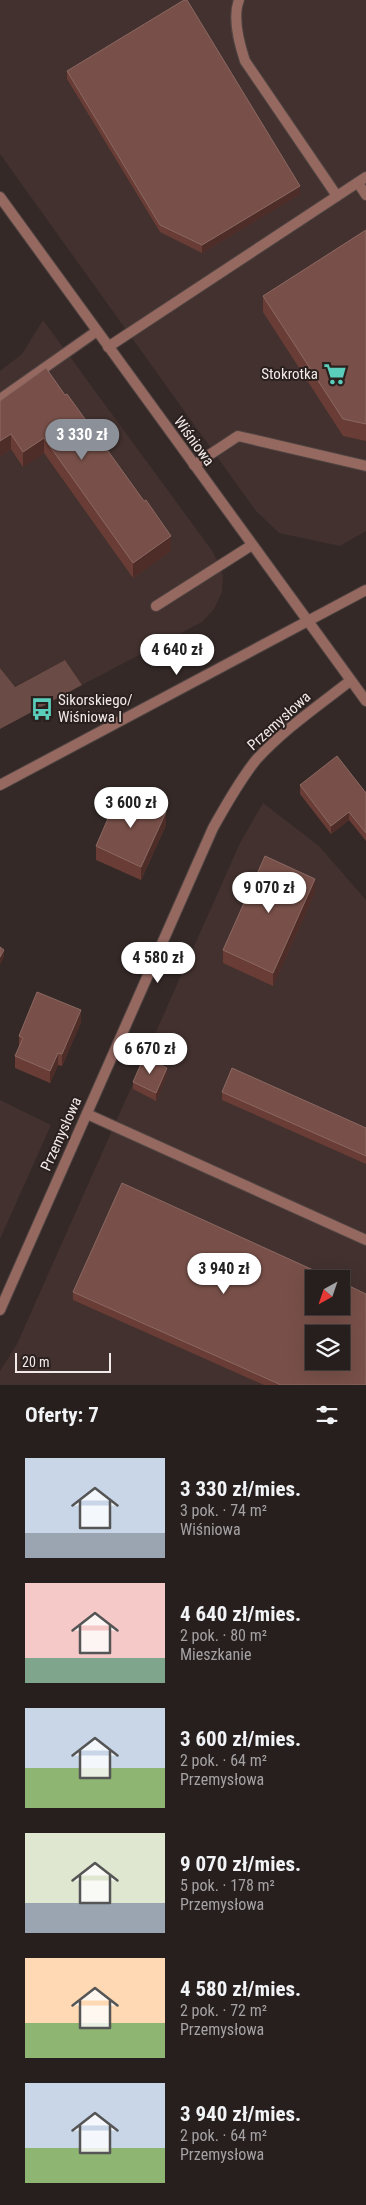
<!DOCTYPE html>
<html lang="pl">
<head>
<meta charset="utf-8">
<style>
	:root { --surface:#271f1d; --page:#332c2a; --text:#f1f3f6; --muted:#a4a2a4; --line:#433d3b; --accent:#8c9099 }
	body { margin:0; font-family:"Roboto Condensed",sans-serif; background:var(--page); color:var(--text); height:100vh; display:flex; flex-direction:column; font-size:19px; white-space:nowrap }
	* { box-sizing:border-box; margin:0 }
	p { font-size:16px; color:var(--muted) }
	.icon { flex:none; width:28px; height:28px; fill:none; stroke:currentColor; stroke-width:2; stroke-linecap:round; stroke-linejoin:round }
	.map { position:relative; height:1385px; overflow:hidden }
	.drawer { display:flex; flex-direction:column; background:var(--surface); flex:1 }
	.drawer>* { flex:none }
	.needle { width:32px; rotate:220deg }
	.controls { position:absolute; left:305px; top:1270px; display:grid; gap:10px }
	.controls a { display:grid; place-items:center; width:45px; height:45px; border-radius:0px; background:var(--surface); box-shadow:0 5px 20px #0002,0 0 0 1px var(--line); font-size:25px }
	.scale { position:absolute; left:15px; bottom:12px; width:96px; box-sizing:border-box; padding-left:5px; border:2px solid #f2eae9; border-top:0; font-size:14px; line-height:18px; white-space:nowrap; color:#f2eae9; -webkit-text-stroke:4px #2a201e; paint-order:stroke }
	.price { position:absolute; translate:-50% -42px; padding:0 11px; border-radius:18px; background:#fff; color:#222; font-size:16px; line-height:32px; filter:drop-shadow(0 1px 2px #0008) }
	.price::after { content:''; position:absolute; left:50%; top:30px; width:15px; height:11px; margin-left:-8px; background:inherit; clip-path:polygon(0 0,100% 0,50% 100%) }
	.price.current { background:var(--accent); color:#fff }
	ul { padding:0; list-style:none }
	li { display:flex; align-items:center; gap:15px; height:125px; padding:0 25px }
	li span { display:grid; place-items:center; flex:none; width:140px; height:100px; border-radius:0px; color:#555 }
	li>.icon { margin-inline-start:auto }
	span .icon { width:60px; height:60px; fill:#fffc; stroke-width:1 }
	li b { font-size:21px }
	h2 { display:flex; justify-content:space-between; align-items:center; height:60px; padding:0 25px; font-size:21px }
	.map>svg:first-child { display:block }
	.built { fill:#42312e; fill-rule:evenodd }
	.green { fill:#6b4b45 }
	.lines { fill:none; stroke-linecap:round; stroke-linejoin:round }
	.service-casing { stroke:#4f4442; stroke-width:12 }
	.minor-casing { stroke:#4f4442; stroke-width:12 }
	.tertiary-casing { stroke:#4f4442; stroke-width:12 }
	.service { stroke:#956860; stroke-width:10 }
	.minor { stroke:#956860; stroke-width:10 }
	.tertiary { stroke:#956860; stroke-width:10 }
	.wall { fill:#693d36 }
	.shaded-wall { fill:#4e2d28 }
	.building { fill:#785049; stroke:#8b6862; fill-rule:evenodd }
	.labels { text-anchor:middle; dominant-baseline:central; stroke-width:4; stroke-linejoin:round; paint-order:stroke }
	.poi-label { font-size:15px; fill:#f2eae9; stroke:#2a201e; text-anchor:end }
	.street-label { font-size:15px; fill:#f2eae9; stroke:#2a201e }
</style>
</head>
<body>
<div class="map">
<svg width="366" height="1385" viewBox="0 0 366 1385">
	<rect width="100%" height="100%" fill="#342927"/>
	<g class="built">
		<path d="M0,0H366V531L340,546L279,533L256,511L0,154Z"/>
		<path d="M43,320L213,552L223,575L222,592L214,609L202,622L82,685L65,660L14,687L0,668V371L22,354Z"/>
		<path d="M263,803L319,846L366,900V1385H0V1371L17,1344L240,843ZM314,1279H341V1306H314ZM314,1334H341V1361H314Z"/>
		<path d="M0,1100L51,1125L0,1239Z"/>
	</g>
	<path class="green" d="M65,660L82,685L0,729V668L15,687Z"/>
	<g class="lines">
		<defs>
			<g id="service">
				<path d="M239,0C232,18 239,43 245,61L337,196"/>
				<path d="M358,183L366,195"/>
				<path d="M108,347L366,177"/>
				<path d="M0,399L97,331"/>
				<path d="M194,465L238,436L366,466"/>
				<path d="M156,606L252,545"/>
				<path d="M87,1114L366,1240"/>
			</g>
			<g id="minor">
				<path d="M0,197L366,701"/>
				<path d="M0,1310L213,828C226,805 239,781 256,760C283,730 318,706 350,681"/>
			</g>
			<path id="tertiary" d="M0,785L366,590"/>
		</defs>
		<use href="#service" class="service-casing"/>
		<use href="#minor" class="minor-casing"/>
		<use href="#tertiary" class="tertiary-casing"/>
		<use href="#service" class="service"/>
		<use href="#minor" class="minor"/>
		<use href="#tertiary" class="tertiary"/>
	</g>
	<g class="wall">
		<path d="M67,71L300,194L202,253L160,232L67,79Z"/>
		<path d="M366,230V441L343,436L263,312V296Z"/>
		<path d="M46,368L171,551L133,578L44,453L23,467L11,449L0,457V401Z"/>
		<path d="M300,785L366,793V841L349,820L331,834L300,794Z"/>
		<path d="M166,825L141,880L96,860V846Z"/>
		<path d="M315,892L273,986L223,963V950Z"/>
		<path d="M81,1022L62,1066L58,1065L50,1083L15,1068V1056L19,1048V1036Z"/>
		<path d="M167,1075L156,1101L133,1089V1082Z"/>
		<path d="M222,1092L366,1128V1164L222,1100Z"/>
		<path d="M73,1292L366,1385H264L73,1300Z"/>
	</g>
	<g class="shaded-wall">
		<path d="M300,186V194L202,253V245Z"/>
		<path d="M11,434V449L0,457V441Z"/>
		<path d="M44,438V453L23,467V452Z"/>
		<path d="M171,536V551L133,578V563Z"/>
		<path d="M166,812V825L141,880V867Z"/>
		<path d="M349,812V820L331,834V826Z"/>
		<path d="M315,879V892L273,986V973Z"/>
		<path d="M4,950V957L0,965V957Z"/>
		<path d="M81,1010V1022L62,1066V1054Z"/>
		<path d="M58,1053V1065L50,1083V1071Z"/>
		<path d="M167,1068V1075L156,1101V1093Z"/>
	</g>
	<g class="building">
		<path d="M184,0H187L300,186L202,245L160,225L67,71Z"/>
		<path d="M366,230V424L343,419L263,296Z"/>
		<path d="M46,368L65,395L67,394L144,501L146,500L171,536L133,563L44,438L23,452L11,434L0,441V401Z"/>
		<path d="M337,756L366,793V833L349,812L331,826L300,785Z"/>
		<path d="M120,791L166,812L141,867L96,846Z"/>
		<path d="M265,856L315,879L273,973L223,950Z"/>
		<path d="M0,947L4,950L0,957Z"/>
		<path d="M37,992L81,1010L62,1054L58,1053L50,1071L15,1056L23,1038L19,1036Z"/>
		<path d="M144,1057L167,1068L156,1093L133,1082Z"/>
		<path d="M232,1068L366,1128V1156L222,1092Z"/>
		<path d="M122,1183L333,1279H314V1306H341V1282L366,1294V1385H279V1384L73,1292ZM314,1334H341V1361H314Z"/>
	</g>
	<defs>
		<symbol id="supermarket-bare" viewBox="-9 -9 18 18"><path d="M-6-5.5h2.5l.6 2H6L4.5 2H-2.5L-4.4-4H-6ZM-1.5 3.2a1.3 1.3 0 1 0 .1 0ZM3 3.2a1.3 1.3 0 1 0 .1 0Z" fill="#5bcebb" stroke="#2a201e" stroke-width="2.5" paint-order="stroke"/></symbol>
		<symbol id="bus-bare" viewBox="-9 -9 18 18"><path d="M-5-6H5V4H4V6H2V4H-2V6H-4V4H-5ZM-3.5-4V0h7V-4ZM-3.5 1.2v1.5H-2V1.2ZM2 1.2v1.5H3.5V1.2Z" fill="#5bcebb" stroke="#2a201e" stroke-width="2.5" paint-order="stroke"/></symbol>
	</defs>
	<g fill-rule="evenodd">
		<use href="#supermarket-bare" x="319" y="358" width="32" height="32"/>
		<use href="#bus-bare" x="26" y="693" width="32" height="32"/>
	</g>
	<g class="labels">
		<g class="poi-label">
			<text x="318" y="374">Stokrotka</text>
			<text x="58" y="700" text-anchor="start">Sikorskiego/<tspan x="58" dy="17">Wiśniowa I</tspan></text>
		</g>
		<g class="street-label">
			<text transform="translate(194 441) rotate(54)">Wiśniowa</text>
			<text transform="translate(279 721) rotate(-42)">Przemysłowa</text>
			<text transform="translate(61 1134) rotate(-66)">Przemysłowa</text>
		</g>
	</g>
</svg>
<div class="controls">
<a><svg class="needle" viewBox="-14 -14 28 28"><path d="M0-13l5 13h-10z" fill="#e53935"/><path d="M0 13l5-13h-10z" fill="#a4a2a4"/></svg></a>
<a><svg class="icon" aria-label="layers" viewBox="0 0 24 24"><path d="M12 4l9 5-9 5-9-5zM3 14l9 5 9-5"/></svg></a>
</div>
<div class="scale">20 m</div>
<b class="price current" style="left:82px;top:461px">3 330 zł</b>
<b class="price" style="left:177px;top:676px">4 640 zł</b>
<b class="price" style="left:131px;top:829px">3 600 zł</b>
<b class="price" style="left:269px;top:914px">9 070 zł</b>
<b class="price" style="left:158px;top:984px">4 580 zł</b>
<b class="price" style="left:150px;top:1075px">6 670 zł</b>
<b class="price" style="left:224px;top:1295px">3 940 zł</b>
</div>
<section class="drawer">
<h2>Oferty: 7<svg class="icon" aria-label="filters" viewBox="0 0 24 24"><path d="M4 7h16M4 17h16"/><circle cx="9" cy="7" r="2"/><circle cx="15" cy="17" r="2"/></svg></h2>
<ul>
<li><span style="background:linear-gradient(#c9d6e8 75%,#9aa5b1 0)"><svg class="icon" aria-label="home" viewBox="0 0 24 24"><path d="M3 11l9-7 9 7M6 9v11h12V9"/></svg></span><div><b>3 330 zł/mies.</b><p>3 pok. · 74 m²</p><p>Wiśniowa</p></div></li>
<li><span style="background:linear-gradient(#f6c9c9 75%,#7fa58c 0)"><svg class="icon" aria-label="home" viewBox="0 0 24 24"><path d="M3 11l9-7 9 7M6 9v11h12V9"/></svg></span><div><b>4 640 zł/mies.</b><p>2 pok. · 80 m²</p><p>Mieszkanie</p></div></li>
<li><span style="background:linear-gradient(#c9d6e8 60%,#8fb573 0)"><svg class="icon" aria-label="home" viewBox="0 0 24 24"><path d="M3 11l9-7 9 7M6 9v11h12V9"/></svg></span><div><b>3 600 zł/mies.</b><p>2 pok. · 64 m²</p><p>Przemysłowa</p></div></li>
<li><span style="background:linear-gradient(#dfe7d0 70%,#9aa5b1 0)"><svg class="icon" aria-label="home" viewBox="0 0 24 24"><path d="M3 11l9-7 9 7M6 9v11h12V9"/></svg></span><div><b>9 070 zł/mies.</b><p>5 pok. · 178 m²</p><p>Przemysłowa</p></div></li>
<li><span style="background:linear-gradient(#ffd9b3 65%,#8fb573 0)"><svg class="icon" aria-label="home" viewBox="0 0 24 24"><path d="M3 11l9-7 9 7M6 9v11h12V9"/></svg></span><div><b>4 580 zł/mies.</b><p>2 pok. · 72 m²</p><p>Przemysłowa</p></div></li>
<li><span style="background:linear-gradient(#c9d6e8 65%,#8fb573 0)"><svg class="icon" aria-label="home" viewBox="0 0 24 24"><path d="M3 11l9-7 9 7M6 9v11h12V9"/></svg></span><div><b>3 940 zł/mies.</b><p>2 pok. · 64 m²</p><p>Przemysłowa</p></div></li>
</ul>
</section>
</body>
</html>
